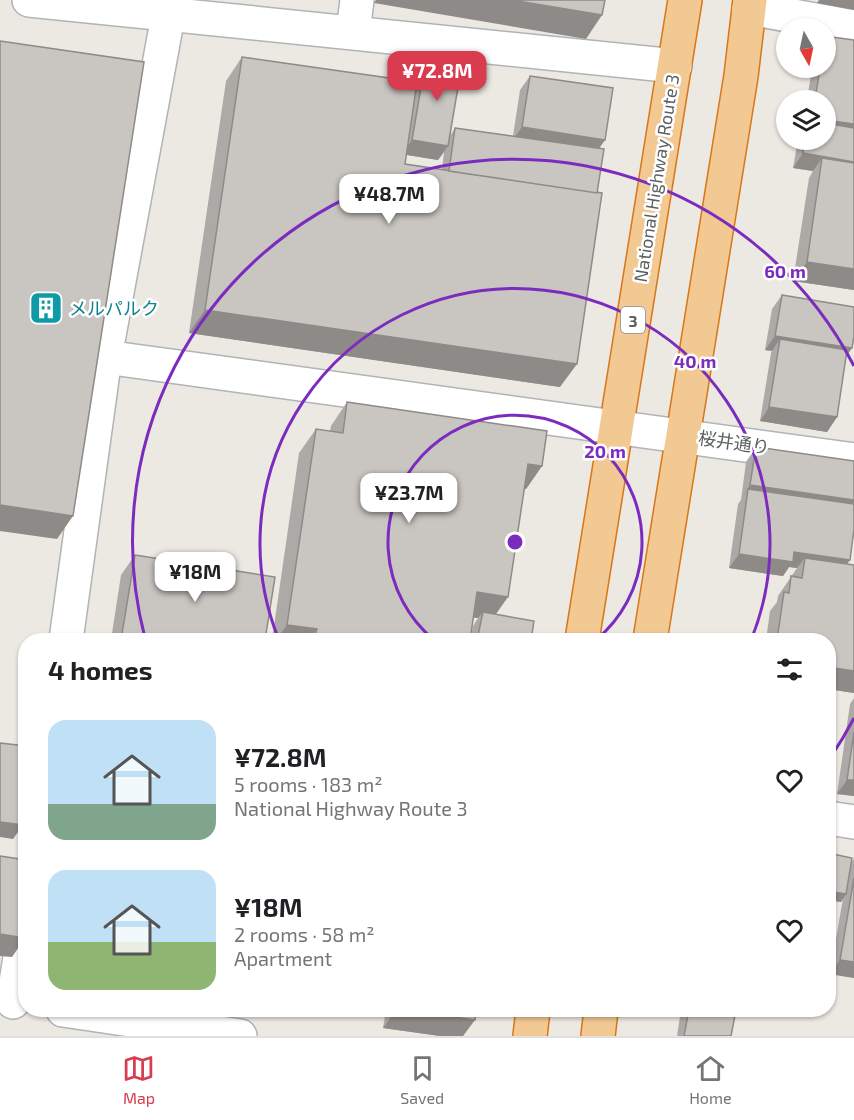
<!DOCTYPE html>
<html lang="en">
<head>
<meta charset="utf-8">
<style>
	:root { --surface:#fff; --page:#f2f2f2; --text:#202124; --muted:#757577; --line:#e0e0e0; --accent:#d83c4e }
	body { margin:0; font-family:"Exo 2","Noto Sans JP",sans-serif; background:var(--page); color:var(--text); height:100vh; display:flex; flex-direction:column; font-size:22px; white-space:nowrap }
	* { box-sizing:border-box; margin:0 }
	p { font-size:20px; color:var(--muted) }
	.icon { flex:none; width:33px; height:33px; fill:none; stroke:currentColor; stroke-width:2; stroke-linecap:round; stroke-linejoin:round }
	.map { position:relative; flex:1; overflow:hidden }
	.side { position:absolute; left:18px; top:633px; width:818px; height:384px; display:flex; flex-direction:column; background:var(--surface); border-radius:24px; box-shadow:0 2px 4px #0004 }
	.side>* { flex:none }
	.needle { width:39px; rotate:171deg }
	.fabs { position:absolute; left:776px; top:18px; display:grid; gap:12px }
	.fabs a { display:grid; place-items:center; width:60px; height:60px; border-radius:50%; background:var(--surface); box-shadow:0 2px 4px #0004; font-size:30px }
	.price { position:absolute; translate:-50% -51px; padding:0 14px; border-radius:12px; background:#fff; color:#222; font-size:20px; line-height:39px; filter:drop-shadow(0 2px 3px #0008) }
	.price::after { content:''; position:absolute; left:50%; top:36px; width:18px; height:14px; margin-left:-9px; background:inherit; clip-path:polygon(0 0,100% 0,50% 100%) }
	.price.active { background:var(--accent); color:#fff }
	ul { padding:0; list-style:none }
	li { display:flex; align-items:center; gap:18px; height:150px; padding:0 30px }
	li span { display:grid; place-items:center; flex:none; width:168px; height:120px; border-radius:18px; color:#555 }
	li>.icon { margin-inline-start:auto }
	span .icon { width:72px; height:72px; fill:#fffc; stroke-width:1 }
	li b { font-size:26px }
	h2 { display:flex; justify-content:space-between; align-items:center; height:72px; padding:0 30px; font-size:26px }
	.tabs { display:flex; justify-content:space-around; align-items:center; height:84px; border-top:2px solid var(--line); background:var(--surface); font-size:16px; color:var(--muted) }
	.tabs a { display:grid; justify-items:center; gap:3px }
	.tabs .active { color:var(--accent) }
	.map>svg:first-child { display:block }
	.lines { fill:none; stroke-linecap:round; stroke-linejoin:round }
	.minor-casing { stroke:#b0b4b6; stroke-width:36 }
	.highway-casing { stroke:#d97615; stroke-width:36 }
	.minor { stroke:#fff; stroke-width:33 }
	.highway { stroke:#f2c893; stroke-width:33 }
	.wall { fill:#ada9a6; fill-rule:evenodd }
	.shaded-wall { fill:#8d8a87 }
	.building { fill:#c9c5c1; stroke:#8d8a87; stroke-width:1.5 }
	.ring { fill:none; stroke:#7b2cbf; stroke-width:3 }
	.labels { text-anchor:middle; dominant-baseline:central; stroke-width:5; stroke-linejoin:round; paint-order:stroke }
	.shield { fill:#fff; stroke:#8c8f90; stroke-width:1.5 }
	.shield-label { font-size:16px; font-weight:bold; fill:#5a5f61 }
	.street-label { font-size:18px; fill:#5a5f61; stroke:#fff }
	.culture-label { font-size:18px; fill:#0d838f; stroke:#fff; text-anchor:start }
	.centre { fill:#7b2cbf; stroke:#fff; stroke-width:3 }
	.ring-label { font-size:18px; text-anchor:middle; font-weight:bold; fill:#7b2cbf; stroke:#fff; stroke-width:5; stroke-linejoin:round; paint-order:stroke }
</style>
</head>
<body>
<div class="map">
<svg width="854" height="1036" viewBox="0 0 854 1036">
	<rect width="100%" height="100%" fill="#ece8e2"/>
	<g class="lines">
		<defs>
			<g id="minor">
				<path d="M29,0L675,66"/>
				<path d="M749,8L854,27"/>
				<path d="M353,32L357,0"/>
				<path d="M105,357L854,460"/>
				<path d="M66,640L105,357L171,0"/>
				<path d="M828,818L854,822"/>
				<path d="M13,1002L26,919"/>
				<path d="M63,1010L240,1036"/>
			</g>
			<g id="highway">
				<path d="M582,640L685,0"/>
				<path d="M650,640L741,76L750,0"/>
				<path d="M530,1036L533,1010"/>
				<path d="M598,1036L601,1010"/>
			</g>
		</defs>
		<use href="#minor" class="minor-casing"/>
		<use href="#highway" class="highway-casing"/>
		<use href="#minor" class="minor"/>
		<use href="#highway" class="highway"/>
	</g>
	<g class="wall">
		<path d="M854,40V290L793,281L809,178L813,171L793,168L798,140H825V100H807L812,68H825Z"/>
		<path d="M242,57L414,82L416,72L426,58L450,136L455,128L513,136L520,90L530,76L605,140L599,148L560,387L189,333L226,81ZM444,152L442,170L405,164L406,155L438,160Z"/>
		<path d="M782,295L852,348L846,356L837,417L827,432L760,421L771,353L772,351L765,350L772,309Z"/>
		<path d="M347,402L542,466L526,489H524L495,614L531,640H470L473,626L478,618H473L470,640H272L299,453L316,429L330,431L331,426Z"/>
		<path d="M756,447L847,564L854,565V693L828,689V640H766L770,611L777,602L778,596L797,568L789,567L783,576L729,568L738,504L741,500L746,462Z"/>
		<path d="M135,555L265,640H111L121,575Z"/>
		<path d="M854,698V796L837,794L850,704Z"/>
		<path d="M828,853L851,863L854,859V978L830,974L843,898L841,902L828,900Z"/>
		<path d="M386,1010H476L463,1036H440L383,1028Z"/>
		<path d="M681,1010H736L731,1036H677Z"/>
	</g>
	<g class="shaded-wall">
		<path d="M376,0H512L602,15L586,39L374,3Z"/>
		<path d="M819,0H854V10L817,3Z"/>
		<path d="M825,120L854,124V139L825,135Z"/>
		<path d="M522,127L605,140L595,154L512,141Z"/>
		<path d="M412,140L448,146L438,160L402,154Z"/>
		<path d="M803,153L854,162V178L822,158L813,171L793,168Z"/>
		<path d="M807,262L854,269V290L793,281Z"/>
		<path d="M205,310L577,364L560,387L189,333Z"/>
		<path d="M775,336L852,348L842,362L780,339L772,351L765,350Z"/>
		<path d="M769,407L837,417L827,432L760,421Z"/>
		<path d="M528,464L542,466L526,489L511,487Z"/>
		<path d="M750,485L854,500V508L748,489L741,500Z"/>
		<path d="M0,505L73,516L57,539L0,531Z"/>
		<path d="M794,552L850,560L840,574L805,558L797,568L789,567L783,576L729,568L739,554Z"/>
		<path d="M477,592L508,597L491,621L483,612L478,618L460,615Z"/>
		<path d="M287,625L317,629L309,640H276Z"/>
		<path d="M828,667L854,671V693L828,689Z"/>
		<path d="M847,780H854V796L837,794Z"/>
		<path d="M0,822L23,825L13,839L0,837Z"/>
		<path d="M828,891L846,894L841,902L828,900Z"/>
		<path d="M0,934L25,938L12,957L0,956Z"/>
		<path d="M840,960L854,962V978L830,974Z"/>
		<path d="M396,1010H406L475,1020L463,1036H440L383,1028Z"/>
	</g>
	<g class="building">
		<path d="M512,0H605L602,15Z"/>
		<path d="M825,36L854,40V124L825,120V100H815L820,68H825Z"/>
		<path d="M0,41L144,62L73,516L0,505Z"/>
		<path d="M242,57L417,82L405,164L602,193L577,364L205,310Z"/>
		<path d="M426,58L462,64L448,146L412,140Z"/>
		<path d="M530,76L613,88L605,140L522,127Z"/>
		<path d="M825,123L854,128V162L803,153L805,140H825Z"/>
		<path d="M455,128L604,149L597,193L449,171Z"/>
		<path d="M822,158L854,163V269L807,262Z"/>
		<path d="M782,295L854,307V336L852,348L775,336Z"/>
		<path d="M780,339L847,350L837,417L769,407Z"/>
		<path d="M347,402L547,431L542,466L528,464L508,597L477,592L470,640H314L317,629L287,625L316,429L343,433Z"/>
		<path d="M756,447L854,461V500L750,485Z"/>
		<path d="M748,489L854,504V529L850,560L794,552L793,562L739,554Z"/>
		<path d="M135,555L275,577L265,640H121Z"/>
		<path d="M805,558L854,565V671L828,667V640H777L784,592L789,593L791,576L802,578Z"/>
		<path d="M483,612L534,621L531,640H477Z"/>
		<path d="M854,732V780H847Z"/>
		<path d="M0,743L26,746V806L23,825L0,822Z"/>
		<path d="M828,853L852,858L846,894L828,891Z"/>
		<path d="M0,856L26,860L25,938L0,934Z"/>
		<path d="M854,878V962L840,960Z"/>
		<path d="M406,1010H476L475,1020Z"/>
		<path d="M689,1010H736L731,1036H684Z"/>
	</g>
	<g class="ring">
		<path d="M434 640A127 127 0 1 1 596 640"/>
		<path d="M279 640A255 255 0 1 1 751 640"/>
		<path d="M854 718A382 382 0 0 1 830 758M145 638A382 382 0 0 1 854 366"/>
	</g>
	<defs>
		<symbol id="building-square" viewBox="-11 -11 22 22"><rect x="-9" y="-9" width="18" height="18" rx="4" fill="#0f9aa8" stroke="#fff"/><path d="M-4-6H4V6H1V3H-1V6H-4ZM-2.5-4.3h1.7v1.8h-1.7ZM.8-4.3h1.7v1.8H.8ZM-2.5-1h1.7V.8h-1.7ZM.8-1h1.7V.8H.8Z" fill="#fff"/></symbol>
	</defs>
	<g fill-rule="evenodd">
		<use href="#building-square" x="27" y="289" width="38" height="38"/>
	</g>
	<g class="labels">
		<rect class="shield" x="621" y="307" width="24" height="26" rx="4.5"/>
		<g class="shield-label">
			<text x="633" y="320">3</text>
		</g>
		<g class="street-label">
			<text transform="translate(656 178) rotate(-81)">National Highway Route 3</text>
			<text transform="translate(734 442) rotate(8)">桜井通り</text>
		</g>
		<g class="culture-label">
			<text x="69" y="308">メルパルク</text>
		</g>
	</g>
	<circle cx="515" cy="542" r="9" class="centre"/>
	<g class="ring-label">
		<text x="785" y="278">60 m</text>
		<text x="695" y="368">40 m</text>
		<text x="605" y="458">20 m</text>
	</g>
</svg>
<div class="fabs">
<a><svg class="needle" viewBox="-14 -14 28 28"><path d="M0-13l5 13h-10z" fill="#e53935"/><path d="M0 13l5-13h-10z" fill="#757577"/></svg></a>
<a><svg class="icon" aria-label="layers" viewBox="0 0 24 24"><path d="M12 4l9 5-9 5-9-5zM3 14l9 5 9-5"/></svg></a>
</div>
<b class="price active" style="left:437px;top:102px">¥72.8M</b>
<b class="price" style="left:389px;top:225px">¥48.7M</b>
<b class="price" style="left:409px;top:524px">¥23.7M</b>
<b class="price" style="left:195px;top:603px">¥18M</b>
<section class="side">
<h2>4 homes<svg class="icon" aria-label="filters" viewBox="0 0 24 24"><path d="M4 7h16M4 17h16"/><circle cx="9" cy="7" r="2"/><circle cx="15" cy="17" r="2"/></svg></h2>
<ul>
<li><span style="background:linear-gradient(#bfe0f5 70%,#7fa58c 0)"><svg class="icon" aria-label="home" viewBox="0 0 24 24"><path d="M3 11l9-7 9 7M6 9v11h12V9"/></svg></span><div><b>¥72.8M</b><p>5 rooms · 183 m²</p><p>National Highway Route 3</p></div><svg class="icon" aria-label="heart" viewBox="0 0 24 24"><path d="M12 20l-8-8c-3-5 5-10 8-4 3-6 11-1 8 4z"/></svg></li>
<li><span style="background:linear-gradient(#bfe0f5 60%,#8fb573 0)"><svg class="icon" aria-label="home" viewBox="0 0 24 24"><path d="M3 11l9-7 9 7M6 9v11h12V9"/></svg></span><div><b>¥18M</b><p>2 rooms · 58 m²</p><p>Apartment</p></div><svg class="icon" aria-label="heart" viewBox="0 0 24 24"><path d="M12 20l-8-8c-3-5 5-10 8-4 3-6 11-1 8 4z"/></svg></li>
</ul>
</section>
</div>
<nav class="tabs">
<a class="active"><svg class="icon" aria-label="map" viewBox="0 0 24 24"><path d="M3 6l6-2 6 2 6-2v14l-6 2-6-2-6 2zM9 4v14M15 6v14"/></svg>Map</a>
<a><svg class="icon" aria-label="saved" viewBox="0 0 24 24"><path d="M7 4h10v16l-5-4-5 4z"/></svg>Saved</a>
<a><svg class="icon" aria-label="home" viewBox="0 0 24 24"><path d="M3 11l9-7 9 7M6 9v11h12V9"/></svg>Home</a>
</nav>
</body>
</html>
